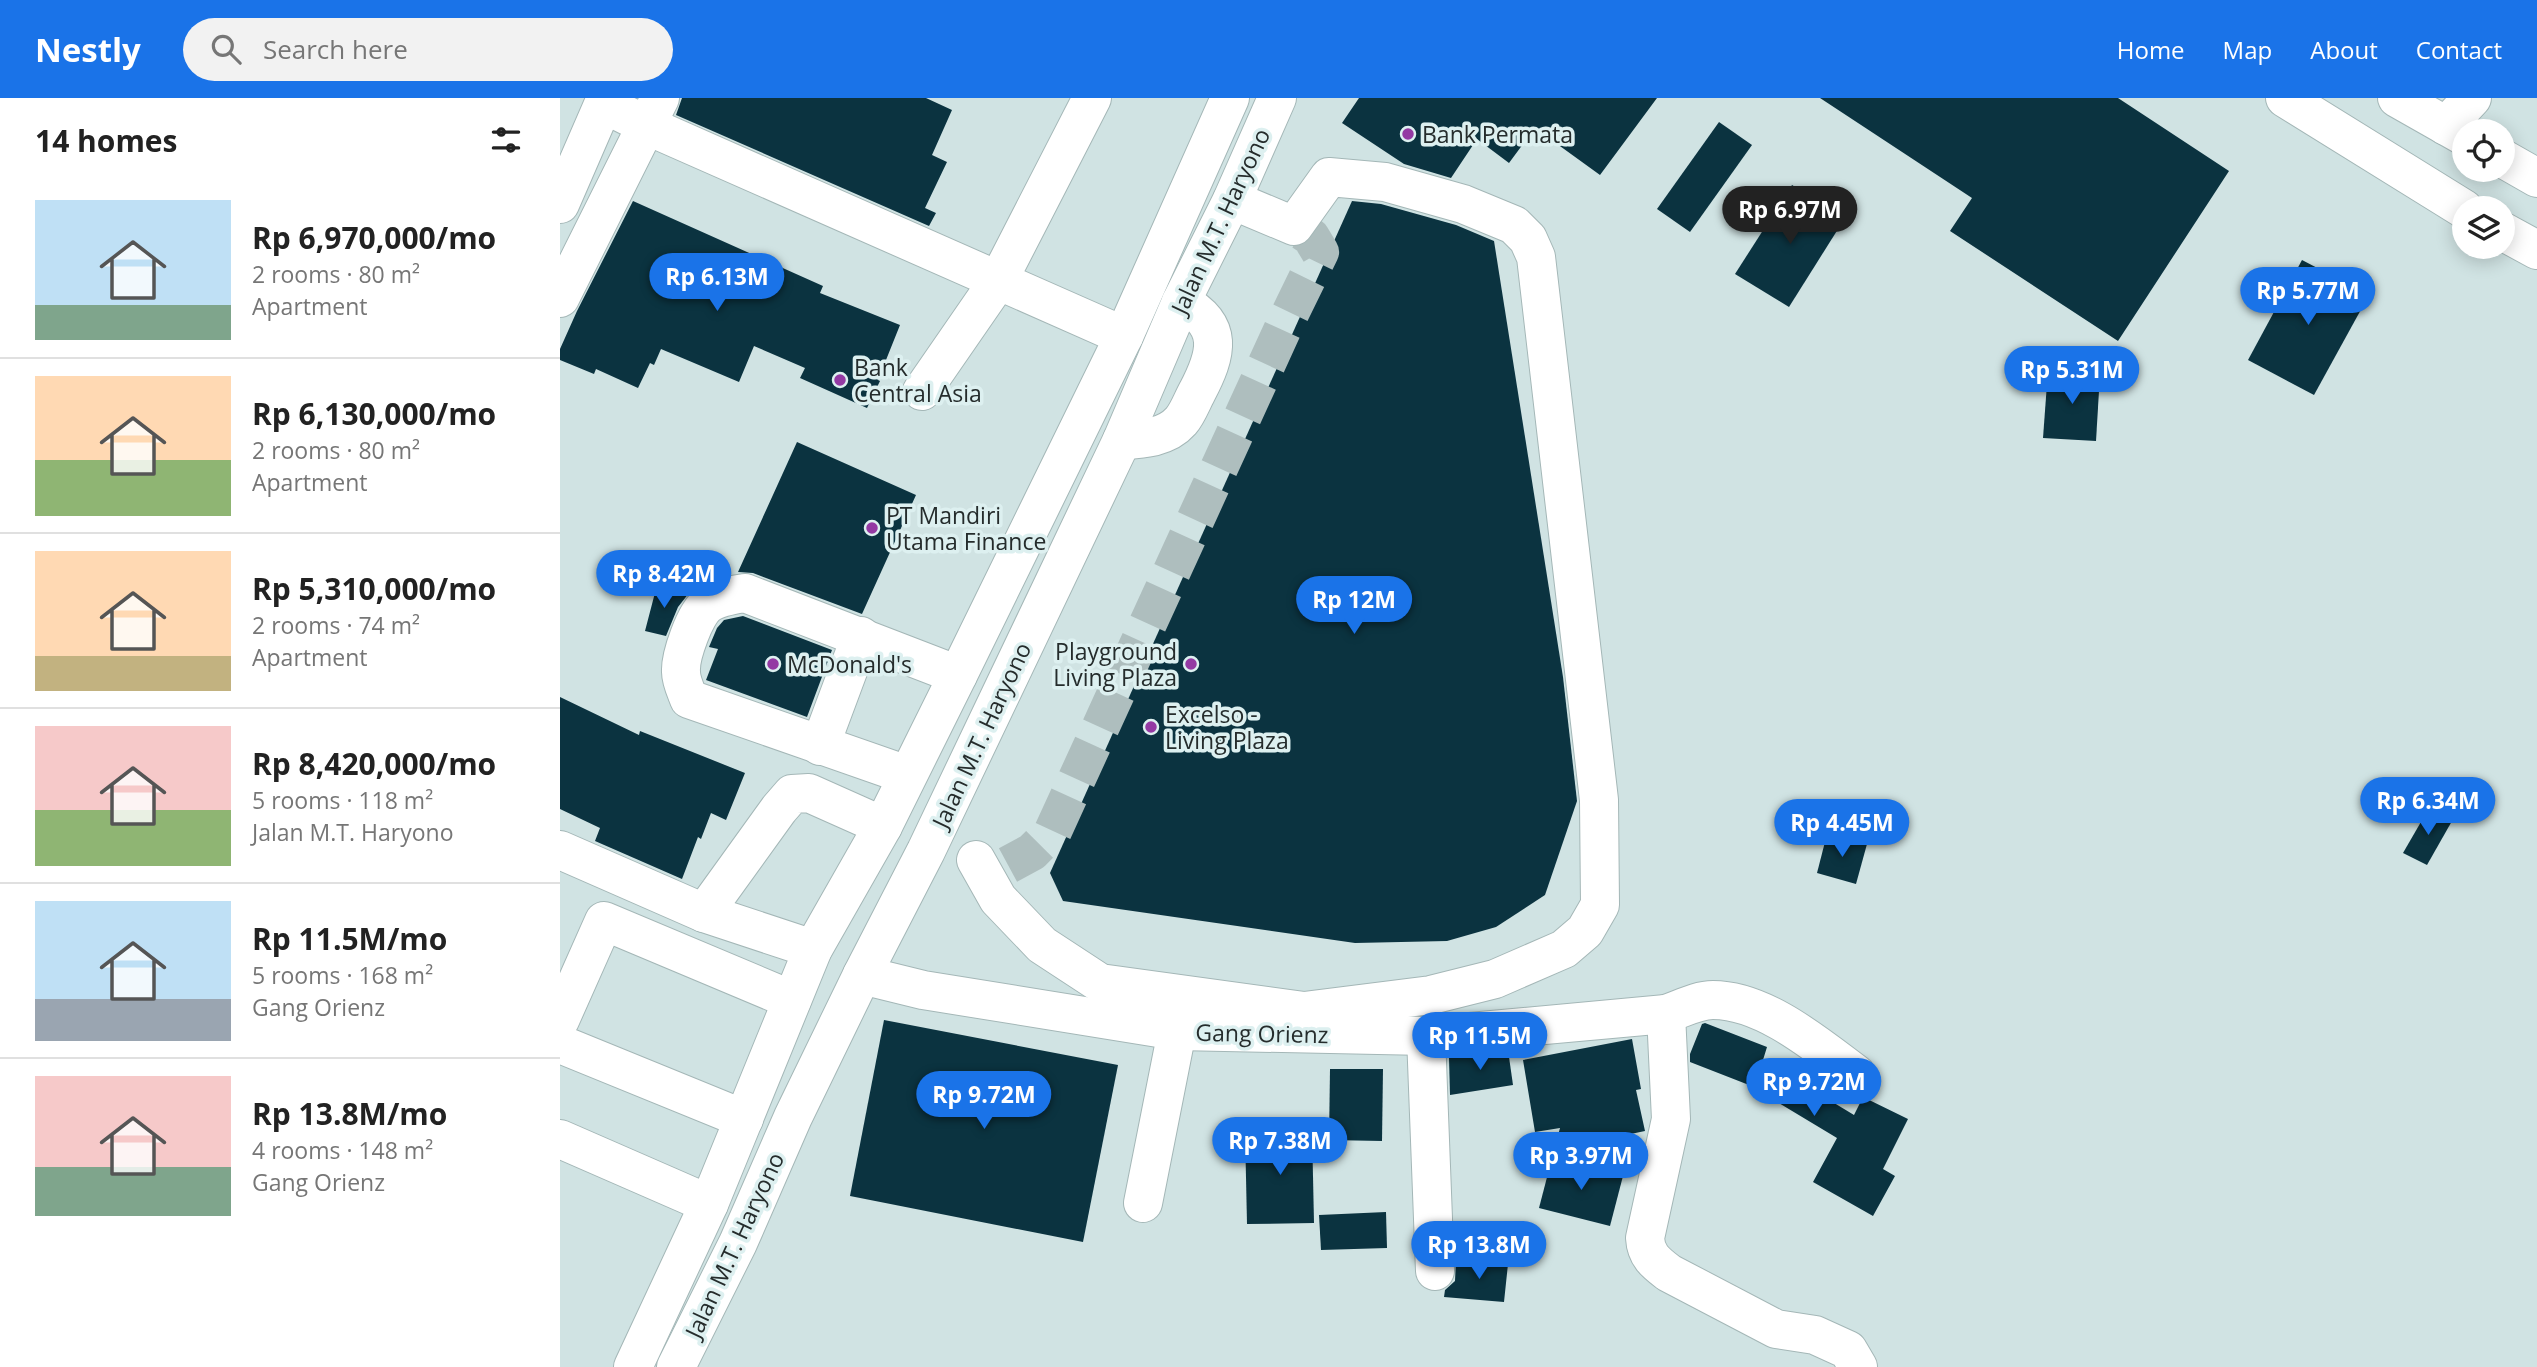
<!DOCTYPE html>
<html lang="en">
<head>
<meta charset="utf-8">
<style>
	:root { --surface:#fff; --page:#f2f2f2; --text:#222; --muted:#767676; --line:#e0e0e0; --accent:#1a73e8 }
	body { margin:0; font-family:"Open Sans",sans-serif; background:var(--page); color:var(--text); height:100vh; display:flex; flex-direction:column; font-size:26px; white-space:nowrap }
	* { box-sizing:border-box; margin:0 }
	p { font-size:23px; color:var(--muted) }
	.icon { flex:none; width:38px; height:38px; fill:none; stroke:currentColor; stroke-width:2; stroke-linecap:round; stroke-linejoin:round }
	.map { position:relative; flex:1; overflow:hidden }
	.panel { display:flex; flex-direction:column; background:var(--surface); width:560px }
	.panel>* { flex:none }
	.buttons { position:absolute; left:1892px; top:21px; display:grid; gap:14px }
	.buttons a { display:grid; place-items:center; width:63px; height:63px; border-radius:50%; background:var(--surface); box-shadow:0 4px 18px #0003; font-size:35px }
	.price { position:absolute; translate:-50% -60px; padding:0 16px; border-radius:24px; background:var(--accent); color:#fff; font-size:23px; line-height:46px; filter:drop-shadow(0 2px 4px #0008) }
	.price::after { content:''; position:absolute; left:50%; top:42px; width:21px; height:16px; margin-left:-10px; background:inherit; clip-path:polygon(0 0,100% 0,50% 100%) }
	.price.current { background:#222; color:#fff }
	ul { padding:0; list-style:none }
	li { display:flex; align-items:center; gap:21px; height:175px; padding:0 35px }
	li+li { border-top:2px solid var(--line) }
	li span { display:grid; place-items:center; flex:none; width:196px; height:140px; border-radius:0px; color:#555 }
	li>.icon { margin-inline-start:auto }
	span .icon { width:84px; height:84px; fill:#fffc; stroke-width:1 }
	li b { font-size:30px }
	h2 { display:flex; justify-content:space-between; align-items:center; height:84px; padding:0 35px; font-size:30px }
	header { display:flex; align-items:center; gap:42px; box-sizing:border-box; height:98px; padding:0 35px; background:var(--accent); color:#fff }
	header strong { font-size:33px }
	nav { display:flex; gap:38px; margin-inline-start:auto; font-size:24px }
	.search { width:490px; height:63px; background:var(--page); display:flex; align-items:center; gap:18px; box-sizing:border-box; padding:0 24px; border-radius:38px; color:var(--muted); font-size:26px }
	main { display:flex; flex:1; min-height:0 }
	.map>svg:first-child { display:block }
	.building { fill:#0b3340 }
	.lines { fill:none; stroke-linecap:round; stroke-linejoin:round }
	.minor-tunnel { stroke:#aebebe; stroke-width:38; stroke-dasharray:38 19; stroke-linecap:butt }
	.minor-casing { stroke:#a4b7b7; stroke-width:40 }
	.major-casing { stroke:#a4b7b7; stroke-width:40 }
	.minor { stroke:#fff; stroke-width:38 }
	.major { stroke:#fff; stroke-width:38 }
	.poi-dot { fill:#9439a3; stroke:#ddf0f0; stroke-width:2.5 }
	.labels { text-anchor:middle; dominant-baseline:central; stroke-width:7; stroke-linejoin:round; paint-order:stroke }
	.poi-label { font-size:23px; fill:#252c2c; stroke:#ddf0f0; text-anchor:start }
	.street-label { font-size:23px; fill:#252c2c; stroke:#ddf0f0 }
</style>
</head>
<body>
<header>
<strong>Nestly</strong>
<div class="search"><svg class="icon" aria-label="search" viewBox="0 0 24 24"><circle cx="10" cy="10" r="6"/><path d="M15 15l6 6"/></svg>Search here</div>
<nav><a>Home</a><a>Map</a><a>About</a><a>Contact</a></nav>
</header>
<main>
<section class="panel">
<h2>14 homes<svg class="icon" aria-label="filters" viewBox="0 0 24 24"><path d="M4 7h16M4 17h16"/><circle cx="9" cy="7" r="2"/><circle cx="15" cy="17" r="2"/></svg></h2>
<ul>
<li><span style="background:linear-gradient(#bfe0f5 75%,#7fa58c 0)"><svg class="icon" aria-label="home" viewBox="0 0 24 24"><path d="M3 11l9-7 9 7M6 9v11h12V9"/></svg></span><div><b>Rp 6,970,000/mo</b><p>2 rooms · 80 m²</p><p>Apartment</p></div></li>
<li><span style="background:linear-gradient(#ffd9b3 60%,#8fb573 0)"><svg class="icon" aria-label="home" viewBox="0 0 24 24"><path d="M3 11l9-7 9 7M6 9v11h12V9"/></svg></span><div><b>Rp 6,130,000/mo</b><p>2 rooms · 80 m²</p><p>Apartment</p></div></li>
<li><span style="background:linear-gradient(#ffd9b3 75%,#c2b280 0)"><svg class="icon" aria-label="home" viewBox="0 0 24 24"><path d="M3 11l9-7 9 7M6 9v11h12V9"/></svg></span><div><b>Rp 5,310,000/mo</b><p>2 rooms · 74 m²</p><p>Apartment</p></div></li>
<li><span style="background:linear-gradient(#f6c9c9 60%,#8fb573 0)"><svg class="icon" aria-label="home" viewBox="0 0 24 24"><path d="M3 11l9-7 9 7M6 9v11h12V9"/></svg></span><div><b>Rp 8,420,000/mo</b><p>5 rooms · 118 m²</p><p>Jalan M.T. Haryono</p></div></li>
<li><span style="background:linear-gradient(#bfe0f5 70%,#9aa5b1 0)"><svg class="icon" aria-label="home" viewBox="0 0 24 24"><path d="M3 11l9-7 9 7M6 9v11h12V9"/></svg></span><div><b>Rp 11.5M/mo</b><p>5 rooms · 168 m²</p><p>Gang Orienz</p></div></li>
<li><span style="background:linear-gradient(#f6c9c9 65%,#7fa58c 0)"><svg class="icon" aria-label="home" viewBox="0 0 24 24"><path d="M3 11l9-7 9 7M6 9v11h12V9"/></svg></span><div><b>Rp 13.8M/mo</b><p>4 rooms · 148 m²</p><p>Gang Orienz</p></div></li>
</ul>
</section>
<div class="map">
<svg width="1977" height="1269" viewBox="0 0 1977 1269">
	<rect width="100%" height="100%" fill="#d0e3e3"/>
	<g class="building">
		<path d="M122,0H366L392,12L372,57L387,64L365,110L376,115L369,128L116,17Z"/>
		<path d="M799,0H1097L1040,77L975,30L949,65L917,41L891,80L844,66L782,25Z"/>
		<path d="M1260,0H1558L1669,73L1558,243L1390,133L1412,100Z"/>
		<path d="M1159,24L1192,47L1130,134L1097,111Z"/>
		<path d="M1232,87L1285,120L1229,209L1175,176Z"/>
		<path d="M73,103L263,188L260,195L340,227L318,282L320,283L307,310L240,280L245,270L194,248L179,284L101,251L94,267L90,265L78,290L36,271L34,276L0,262V251L17,213Z"/>
		<path d="M792,103L821,106L896,127L934,143L1003,579L1017,703L985,797L936,829L887,843L795,845L503,803L490,775Z"/>
		<path d="M1742,162L1809,197L1754,297L1688,262Z"/>
		<path d="M1488,272L1540,276L1536,343L1483,340Z"/>
		<path d="M237,344L356,397L302,516L193,475L178,474Z"/>
		<path d="M97,487L129,495L118,509L106,538L85,533Z"/>
		<path d="M183,518L272,552L247,619L146,582L158,551L149,549L157,530L164,522Z"/>
		<path d="M0,599L79,637L80,633L185,675L166,722L151,715L141,741L138,739L122,781L35,743L40,730L0,711Z"/>
		<path d="M1869,710L1892,723L1867,767L1843,755Z"/>
		<path d="M1267,736L1307,746L1296,786L1257,775Z"/>
		<path d="M324,922L558,967L523,1144L290,1098Z"/>
		<path d="M1145,925L1207,949L1203,962L1294,1017L1303,999L1348,1021L1323,1071L1335,1078L1313,1118L1253,1084L1277,1040L1189,987L1130,964V956L1142,926Z"/>
		<path d="M1072,941L1081,991L1076,992L1085,1033L994,1052L1000,1030L975,1034L963,962Z"/>
		<path d="M948,952L953,987L890,997L889,960Z"/>
		<path d="M770,971H823L822,1043L769,1042Z"/>
		<path d="M752,1032L754,1125L687,1126L685,1033Z"/>
		<path d="M992,1060L1063,1078L1050,1128L979,1110Z"/>
		<path d="M826,1114L827,1150L761,1152L759,1117Z"/>
		<path d="M896,1162L948,1166L944,1204L884,1199L885,1192L895,1183Z"/>
	</g>
	<g class="lines">
		<path class="minor-tunnel" d="M448,767L472,754L493,733L725,226L760,154L751,139L734,128"/>
		<defs>
			<g id="minor">
				<path d="M44,6L88,28L564,238"/>
				<path d="M1886,28L1912,0"/>
				<path d="M0,106L46,0"/>
				<path d="M0,200L100,0"/>
				<path d="M362,293L438,183L532,0"/>
				<path d="M562,342C583,341 606,340 621,323C628,315 632,303 637,294C657,256 665,227 621,204"/>
				<path d="M260,648L301,538"/>
				<path d="M347,677L129,601C126,593 121,583 121,574C120,558 135,516 147,507C157,499 173,497 185,495L398,577"/>
				<path d="M0,752L144,815L253,851"/>
				<path d="M416,762L438,801L482,847L540,885L744,913L871,897L935,881L1004,851L1025,833L1040,807L1039,702L976,159L968,141L954,127L903,106L825,84L769,79L734,128L672,102"/>
				<path d="M144,815L219,711L232,696L249,695L323,728"/>
				<path d="M302,877L363,892L617,933L866,938L1106,916C1121,911 1137,902 1153,902C1204,902 1257,947 1296,976"/>
				<path d="M1106,916L1111,1021L1085,1140C1086,1158 1096,1165 1109,1175L1216,1231L1255,1237L1288,1252L1298,1269"/>
				<path d="M0,922L44,823L232,902"/>
				<path d="M866,938L875,1173"/>
				<path d="M0,946L184,1021"/>
				<path d="M0,1041L149,1106"/>
				<path d="M583,1105L617,933"/>
			</g>
			<g id="major">
				<path d="M1725,0L1904,111"/>
				<path d="M1837,0L1904,38"/>
				<path d="M1942,60L1977,80"/>
				<path d="M1942,133L1977,152"/>
				<path d="M73,1269L149,1106L253,851L323,728L398,577L564,238L670,0"/>
				<path d="M116,1269L178,1145L233,1019L302,877L366,753L562,342L621,204L672,102L717,0"/>
			</g>
		</defs>
		<use href="#minor" class="minor-casing"/>
		<use href="#major" class="major-casing"/>
		<use href="#minor" class="minor"/>
		<use href="#major" class="major"/>
	</g>
	<g class="poi-dot">
		<circle cx="848" cy="36" r="7"/>
		<circle cx="280" cy="282" r="7"/>
		<circle cx="312" cy="430" r="7"/>
		<circle cx="213" cy="566" r="7"/>
		<circle cx="631" cy="566" r="7"/>
		<circle cx="591" cy="629" r="7"/>
	</g>
	<g class="labels">
		<g class="poi-label">
			<text x="862" y="36">Bank Permata</text>
			<text x="294" y="269">Bank<tspan x="294" dy="26">Central Asia</tspan></text>
			<text x="326" y="417">PT Mandiri<tspan x="326" dy="26">Utama Finance</tspan></text>
			<text x="617" y="553" text-anchor="end">Playground<tspan x="617" dy="26">Living Plaza</tspan></text>
			<text x="227" y="566">McDonald's</text>
			<text x="605" y="616">Excelso -<tspan x="605" dy="26">Living Plaza</tspan></text>
		</g>
		<g class="street-label">
			<text transform="translate(660 123) rotate(-65)">Jalan M.T. Haryono</text>
			<text transform="translate(421 637) rotate(-65)">Jalan M.T. Haryono</text>
			<text transform="translate(702 935) rotate(1)">Gang Orienz</text>
			<text transform="translate(174 1147) rotate(-65)">Jalan M.T. Haryono</text>
		</g>
	</g>
</svg>
<div class="buttons">
<a><svg class="icon" aria-label="locate" viewBox="0 0 24 24"><circle cx="12" cy="12" r="6"/><path d="M12 2v4M12 18v4M2 12h4M18 12h4"/></svg></a>
<a><svg class="icon" aria-label="layers" viewBox="0 0 24 24"><path d="M12 4l9 5-9 5-9-5zM3 14l9 5 9-5"/></svg></a>
</div>
<b class="price current" style="left:1230px;top:148px">Rp 6.97M</b>
<b class="price" style="left:157px;top:215px">Rp 6.13M</b>
<b class="price" style="left:1748px;top:229px">Rp 5.77M</b>
<b class="price" style="left:1512px;top:308px">Rp 5.31M</b>
<b class="price" style="left:104px;top:512px">Rp 8.42M</b>
<b class="price" style="left:794px;top:538px">Rp 12M</b>
<b class="price" style="left:1868px;top:739px">Rp 6.34M</b>
<b class="price" style="left:1282px;top:761px">Rp 4.45M</b>
<b class="price" style="left:920px;top:974px">Rp 11.5M</b>
<b class="price" style="left:1254px;top:1020px">Rp 9.72M</b>
<b class="price" style="left:424px;top:1033px">Rp 9.72M</b>
<b class="price" style="left:720px;top:1079px">Rp 7.38M</b>
<b class="price" style="left:1021px;top:1094px">Rp 3.97M</b>
<b class="price" style="left:919px;top:1183px">Rp 13.8M</b>
</div>
</main>
</body>
</html>
